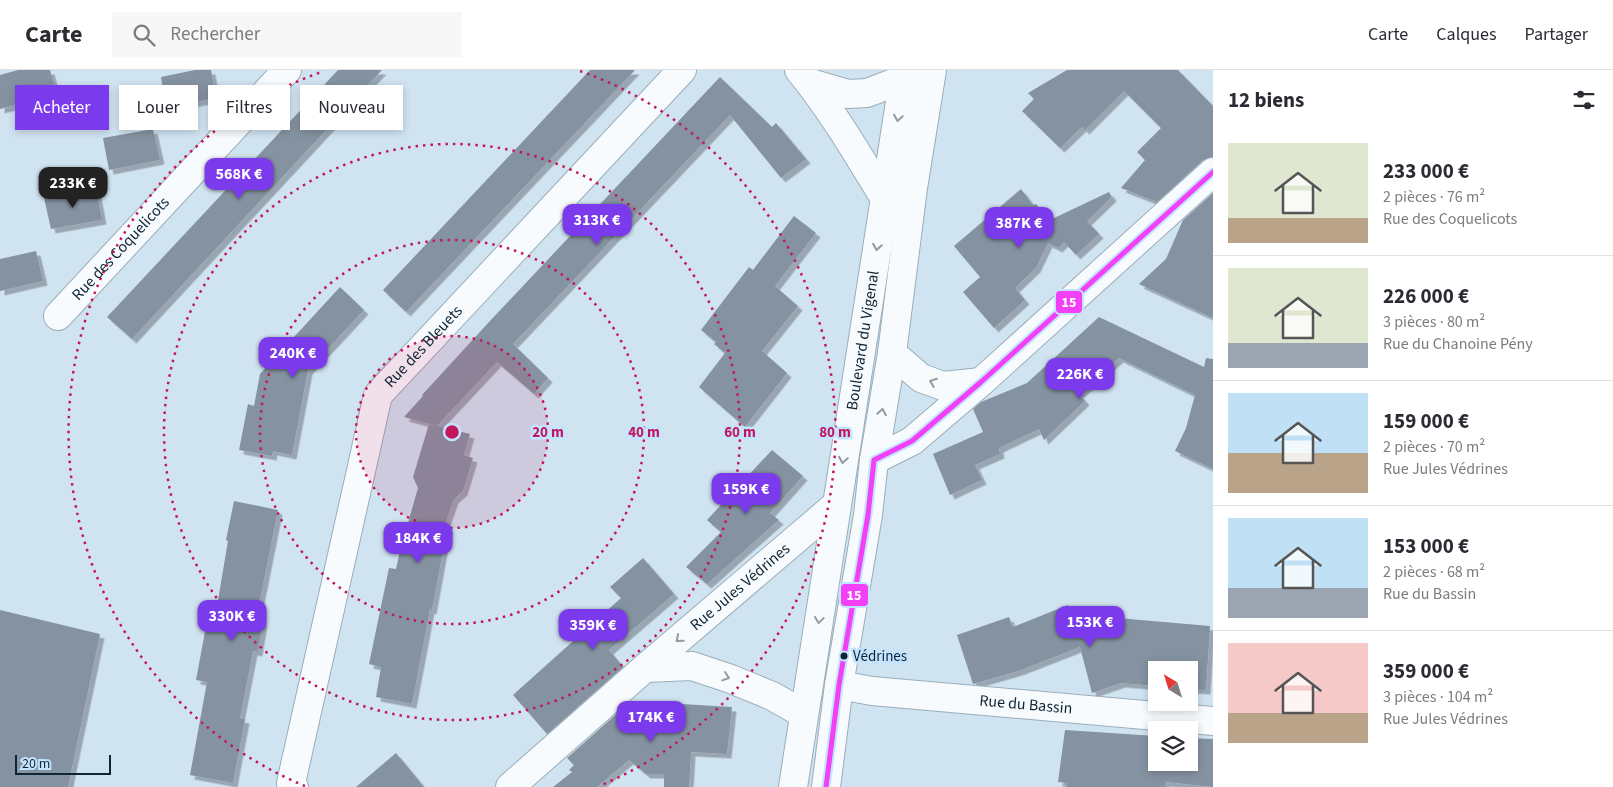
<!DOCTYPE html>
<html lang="fr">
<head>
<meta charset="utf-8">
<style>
	:root { --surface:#fff; --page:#f7f7f7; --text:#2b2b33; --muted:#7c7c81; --line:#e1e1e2; --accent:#7c3aed }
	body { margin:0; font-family:"Source Sans 3",sans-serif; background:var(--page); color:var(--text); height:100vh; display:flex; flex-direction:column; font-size:19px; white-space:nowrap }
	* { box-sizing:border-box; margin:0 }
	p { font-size:16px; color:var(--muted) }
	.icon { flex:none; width:28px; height:28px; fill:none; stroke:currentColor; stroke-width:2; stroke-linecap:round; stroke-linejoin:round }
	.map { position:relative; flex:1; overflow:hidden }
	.drawer { display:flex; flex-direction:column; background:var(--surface); width:400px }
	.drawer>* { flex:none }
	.top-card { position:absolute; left:15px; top:15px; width:475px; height:45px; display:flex; gap:10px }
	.needle { width:32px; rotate:322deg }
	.controls { position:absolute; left:1148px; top:591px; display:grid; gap:10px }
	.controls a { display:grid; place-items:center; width:50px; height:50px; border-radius:0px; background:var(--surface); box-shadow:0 2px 8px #0003; font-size:25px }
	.scale { position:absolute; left:15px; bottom:12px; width:96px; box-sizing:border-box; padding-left:5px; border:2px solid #0f2535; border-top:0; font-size:14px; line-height:18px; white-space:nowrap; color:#0f2535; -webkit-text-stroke:4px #c3e4fe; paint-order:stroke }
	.price { position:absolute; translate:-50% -42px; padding:0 11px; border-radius:10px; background:var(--accent); color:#fff; font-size:16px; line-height:32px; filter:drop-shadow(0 1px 2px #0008) }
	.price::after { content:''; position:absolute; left:50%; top:30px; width:15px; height:11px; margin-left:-8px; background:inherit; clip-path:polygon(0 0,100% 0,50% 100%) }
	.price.current { background:#222; color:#fff }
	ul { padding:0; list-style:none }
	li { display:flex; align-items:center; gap:15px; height:125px; padding:0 15px }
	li+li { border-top:1px solid var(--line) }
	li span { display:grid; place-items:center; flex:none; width:140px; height:100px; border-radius:0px; color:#555 }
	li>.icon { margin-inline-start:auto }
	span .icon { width:60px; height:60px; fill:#fffc; stroke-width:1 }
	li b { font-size:21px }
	h2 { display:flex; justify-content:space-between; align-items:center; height:60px; padding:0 15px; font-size:21px }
	.chip { padding:0 18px; border-radius:0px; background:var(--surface); box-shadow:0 2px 8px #0003; font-size:18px; line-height:45px }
	.chip.current { background:var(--accent); color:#fff }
	header { display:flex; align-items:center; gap:30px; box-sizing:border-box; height:70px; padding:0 25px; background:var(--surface); border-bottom:1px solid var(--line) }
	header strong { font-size:24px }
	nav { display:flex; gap:28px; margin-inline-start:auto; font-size:18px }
	.search { width:350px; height:45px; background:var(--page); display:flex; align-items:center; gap:12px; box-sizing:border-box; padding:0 18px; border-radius:0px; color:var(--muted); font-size:19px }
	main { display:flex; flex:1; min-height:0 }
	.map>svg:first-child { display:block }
	.building { fill:#8592a1; filter:url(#shadow) }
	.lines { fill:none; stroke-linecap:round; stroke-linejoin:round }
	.street-casing { stroke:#9aadbb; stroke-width:30 }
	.primary-casing { stroke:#9aadbb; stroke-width:30 }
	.street { stroke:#f8fbfd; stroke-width:28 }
	.primary { stroke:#f8fbfd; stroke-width:28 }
	.bus-1-casing { stroke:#c3e4fe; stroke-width:9 }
	.bus-1 { stroke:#f33ff5; stroke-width:5 }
	.oneway { stroke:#8f9ba3 }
	.ring { fill:none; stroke:#c2185b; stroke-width:2.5; stroke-dasharray:2.5 5 }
	.bus-dot { fill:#0f2535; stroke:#c3e4fe; stroke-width:2 }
	.labels { text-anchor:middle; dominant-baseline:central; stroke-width:5; stroke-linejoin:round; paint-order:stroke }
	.bus-label { font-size:15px; fill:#0f2535; stroke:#c3e4fe; text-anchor:start }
	.street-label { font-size:16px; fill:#0f2535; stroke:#c3e4fe }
	.centre { fill:#c2185b; stroke:#c3e4fe; stroke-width:2.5 }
	.ring-label { font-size:15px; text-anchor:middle; font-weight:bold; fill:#c2185b; stroke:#c3e4fe; stroke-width:5; stroke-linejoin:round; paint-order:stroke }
	.line-badge { stroke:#c3e4fe; stroke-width:2 }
	.badge-label { font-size:14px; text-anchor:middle; font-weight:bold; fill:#fff }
</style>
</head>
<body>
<header>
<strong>Carte</strong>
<div class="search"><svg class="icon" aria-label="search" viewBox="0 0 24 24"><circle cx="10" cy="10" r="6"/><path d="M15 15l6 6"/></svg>Rechercher</div>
<nav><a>Carte</a><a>Calques</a><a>Partager</a></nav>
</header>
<main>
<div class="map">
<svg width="1213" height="717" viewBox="0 0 1213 717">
	<defs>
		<filter id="shadow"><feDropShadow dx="4.5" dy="4.5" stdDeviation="0" flood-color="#0004"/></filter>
	</defs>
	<rect width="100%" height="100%" fill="#d0e3f1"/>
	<g class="building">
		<path d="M18,0H50L57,24L0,39V5Z"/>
		<path d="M195,0H211L216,28L166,38L161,7Z"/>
		<path d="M338,0H382L132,269L107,247Z"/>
		<path d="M590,0H635L406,242L383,220Z"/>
		<path d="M1067,0H1178L1213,36V87L1203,90L1157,132L1121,118L1145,90L1137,82L1161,58L1124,21L1085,60L1082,57L1060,78L1022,41L1034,29L1028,23Z"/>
		<path d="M720,7L772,57L776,53L806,89L781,108L730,45L513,274L548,308L534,324L497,292L437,356L404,347L423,326L422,325L489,252Z"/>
		<path d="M153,59L160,90L109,100L103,68Z"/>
		<path d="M96,118L102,150L51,159L44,128Z"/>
		<path d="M1021,119L1033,135L1036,134L1050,150L1109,122L1112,127L1087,151L1099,164L1076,185L1064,172L1058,178L1048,173L1036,198L1015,218L1025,230L994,258L963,222L980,207L954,176Z"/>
		<path d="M1213,123V248L1139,214L1166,189L1183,150Z"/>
		<path d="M794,146L816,163L775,216L798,236L762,281L787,303L745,357L699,317L725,283L714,274L716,272L701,260L749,197L753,200Z"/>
		<path d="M36,181L43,211L0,221V189Z"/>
		<path d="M340,217L364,240L308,300L292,385L273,381L272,386L239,380L248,334L254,336L260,304Z"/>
		<path d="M1099,247L1204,297L1206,288L1213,289V399L1175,381L1186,358L1195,325L1119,288L1079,324L1085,331L1044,370L1039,359L999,378L1000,384L975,395L982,410L950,425L933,384L983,362L973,339L981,332L1027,313Z"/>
		<path d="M429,354L470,364L464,385L473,388L463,421L454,429L438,474L444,475L432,540L430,539L412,634L376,627L381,597L369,594L389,498L396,499L403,467H404L418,418L413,407Z"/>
		<path d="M772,380L803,406L770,443L779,450L707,514L686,497L721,462L707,450Z"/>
		<path d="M234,431L278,440L256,550L263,551L258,582L253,581L240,648L245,649L233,713L190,705L207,612L196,610L209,540L216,542L228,471L226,470Z"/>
		<path d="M643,488L674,524L609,580L623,597L547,664L513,625L621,528L610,517Z"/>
		<path d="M1068,535L1071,544L1210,556L1206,620L1189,619V600H1156V616L1121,613L1092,623L1080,577L1021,600L973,614L957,565L1009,547L1013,557Z"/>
		<path d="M0,540L100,564L68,717H0Z"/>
		<path d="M631,631L732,637L727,684L691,682L689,717H664V704H646L629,690L597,717H553L572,702L569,700L574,695L567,688Z"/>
		<path d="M1065,660L1156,666V692H1189V668L1213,669V717L1166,712L1165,717H1066L1067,713L1058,712Z"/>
		<path d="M396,683L424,717H356Z"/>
	</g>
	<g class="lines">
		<defs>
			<g id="street">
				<path d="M799,0C832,40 858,85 885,129"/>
				<path d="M810,13L848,24L867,23L904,9"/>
				<path id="s1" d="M58,246L287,0"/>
				<path d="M892,283L921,308L943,316L981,312"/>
				<path d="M874,390L912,371L981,312L1213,102"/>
				<path d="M645,598L692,596L731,609L772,626L804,644"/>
				<path id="s2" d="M839,615L872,621L1213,651"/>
				<path id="s3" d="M294,717L291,713L378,325L682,0"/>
				<path id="s4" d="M510,717L645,598L836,435"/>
			</g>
			<g id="primary">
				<path id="s5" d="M793,717L905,0"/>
				<path d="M826,717L839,615L868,445L874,390L892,283L913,118L932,0"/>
			</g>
		</defs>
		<use href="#street" class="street-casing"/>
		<use href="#primary" class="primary-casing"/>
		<use href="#street" class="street"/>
		<use href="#primary" class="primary"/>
		<defs>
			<path id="bus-1" d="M826,717L839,615L868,445L874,390L912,371L981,312L1213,102"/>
		</defs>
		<use href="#bus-1" class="bus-1-casing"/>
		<use href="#bus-1" class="bus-1"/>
	</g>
	<defs><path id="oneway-chevron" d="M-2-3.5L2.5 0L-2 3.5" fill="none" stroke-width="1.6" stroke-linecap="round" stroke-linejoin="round" transform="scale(1.25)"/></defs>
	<g class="oneway">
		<use href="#oneway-chevron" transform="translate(898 48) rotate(99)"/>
		<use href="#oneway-chevron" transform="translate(877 177) rotate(99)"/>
		<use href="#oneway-chevron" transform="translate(933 312) rotate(-159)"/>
		<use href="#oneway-chevron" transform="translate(882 342) rotate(-81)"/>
		<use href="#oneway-chevron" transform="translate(843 390) rotate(99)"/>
		<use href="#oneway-chevron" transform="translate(819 550) rotate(98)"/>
		<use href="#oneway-chevron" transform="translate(679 569) rotate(140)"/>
		<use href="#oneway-chevron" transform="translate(726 607) rotate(19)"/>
	</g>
	<circle cx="452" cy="362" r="96" fill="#c2185b" fill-opacity=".12"/>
	<g class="ring">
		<circle cx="452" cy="362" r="96"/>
		<circle cx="452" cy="362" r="192"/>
		<circle cx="452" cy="362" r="288"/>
		<path d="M305 716A383 383 0 0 1 324 1M580 1A383 383 0 0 1 599 716"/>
	</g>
	<circle class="bus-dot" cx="844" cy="586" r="4.5"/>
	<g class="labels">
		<g class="bus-label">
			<text x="853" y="586">Védrines</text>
		</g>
		<g class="street-label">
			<text stroke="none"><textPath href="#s1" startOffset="92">Rue des Coquelicots</textPath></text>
			<text stroke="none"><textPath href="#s5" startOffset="452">Boulevard du Vigenal</textPath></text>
			<text stroke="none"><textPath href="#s3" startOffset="469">Rue des Bleuets</textPath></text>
			<text stroke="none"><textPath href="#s4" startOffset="305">Rue Jules Védrines</textPath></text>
			<text stroke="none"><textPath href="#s2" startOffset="188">Rue du Bassin</textPath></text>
		</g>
	</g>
	<circle cx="452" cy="362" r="8" class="centre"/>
	<g class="ring-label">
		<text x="548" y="367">20 m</text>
		<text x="644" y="367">40 m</text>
		<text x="740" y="367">60 m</text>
		<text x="835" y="367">80 m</text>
	</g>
	<g class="line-badge">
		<rect x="1055" y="220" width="28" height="24" rx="5" fill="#f33ff5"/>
		<rect x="840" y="513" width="29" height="24" rx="5" fill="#f33ff5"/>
	</g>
	<g class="badge-label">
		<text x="1069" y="237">15</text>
		<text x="854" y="530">15</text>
	</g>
</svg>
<div class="controls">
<a><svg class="needle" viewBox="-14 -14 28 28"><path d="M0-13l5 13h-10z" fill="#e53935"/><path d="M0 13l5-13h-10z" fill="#7c7c81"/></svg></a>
<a><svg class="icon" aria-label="layers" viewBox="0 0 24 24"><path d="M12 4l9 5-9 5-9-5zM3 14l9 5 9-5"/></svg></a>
</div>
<div class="scale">20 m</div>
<b class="price" style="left:239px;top:130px">568K €</b>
<b class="price current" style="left:73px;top:139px">233K €</b>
<b class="price" style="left:597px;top:176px">313K €</b>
<b class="price" style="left:1019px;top:179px">387K €</b>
<b class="price" style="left:293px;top:309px">240K €</b>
<b class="price" style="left:1080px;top:330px">226K €</b>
<b class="price" style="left:746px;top:445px">159K €</b>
<b class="price" style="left:418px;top:494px">184K €</b>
<b class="price" style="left:232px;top:572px">330K €</b>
<b class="price" style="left:1090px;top:578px">153K €</b>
<b class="price" style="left:593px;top:581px">359K €</b>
<b class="price" style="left:651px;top:673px">174K €</b>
<div class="top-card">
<a class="chip current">Acheter</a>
<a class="chip">Louer</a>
<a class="chip">Filtres</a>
<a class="chip">Nouveau</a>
</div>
</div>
<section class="drawer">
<h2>12 biens<svg class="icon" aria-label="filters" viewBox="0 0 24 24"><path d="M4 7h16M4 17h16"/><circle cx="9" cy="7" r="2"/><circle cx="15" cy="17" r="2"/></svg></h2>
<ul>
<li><span style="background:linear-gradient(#dfe7d0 75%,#b9a48a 0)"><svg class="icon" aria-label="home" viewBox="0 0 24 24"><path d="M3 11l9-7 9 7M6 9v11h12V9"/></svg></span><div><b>233 000 €</b><p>2 pièces · 76 m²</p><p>Rue des Coquelicots</p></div></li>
<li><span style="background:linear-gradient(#dfe7d0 75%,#9aa5b1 0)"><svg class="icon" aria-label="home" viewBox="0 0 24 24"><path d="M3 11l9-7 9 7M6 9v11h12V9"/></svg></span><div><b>226 000 €</b><p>3 pièces · 80 m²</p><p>Rue du Chanoine Pény</p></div></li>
<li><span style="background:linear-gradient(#bfe0f5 60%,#b9a48a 0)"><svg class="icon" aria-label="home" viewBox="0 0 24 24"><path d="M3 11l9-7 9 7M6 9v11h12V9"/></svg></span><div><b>159 000 €</b><p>2 pièces · 70 m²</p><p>Rue Jules Védrines</p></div></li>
<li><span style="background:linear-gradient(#bfe0f5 70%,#9aa5b1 0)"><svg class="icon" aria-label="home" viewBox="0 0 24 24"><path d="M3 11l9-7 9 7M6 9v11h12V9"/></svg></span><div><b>153 000 €</b><p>2 pièces · 68 m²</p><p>Rue du Bassin</p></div></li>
<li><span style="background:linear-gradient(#f6c9c9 70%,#b9a48a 0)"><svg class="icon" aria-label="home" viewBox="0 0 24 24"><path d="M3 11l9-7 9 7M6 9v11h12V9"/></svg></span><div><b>359 000 €</b><p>3 pièces · 104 m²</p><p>Rue Jules Védrines</p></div></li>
</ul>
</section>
</main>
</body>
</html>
